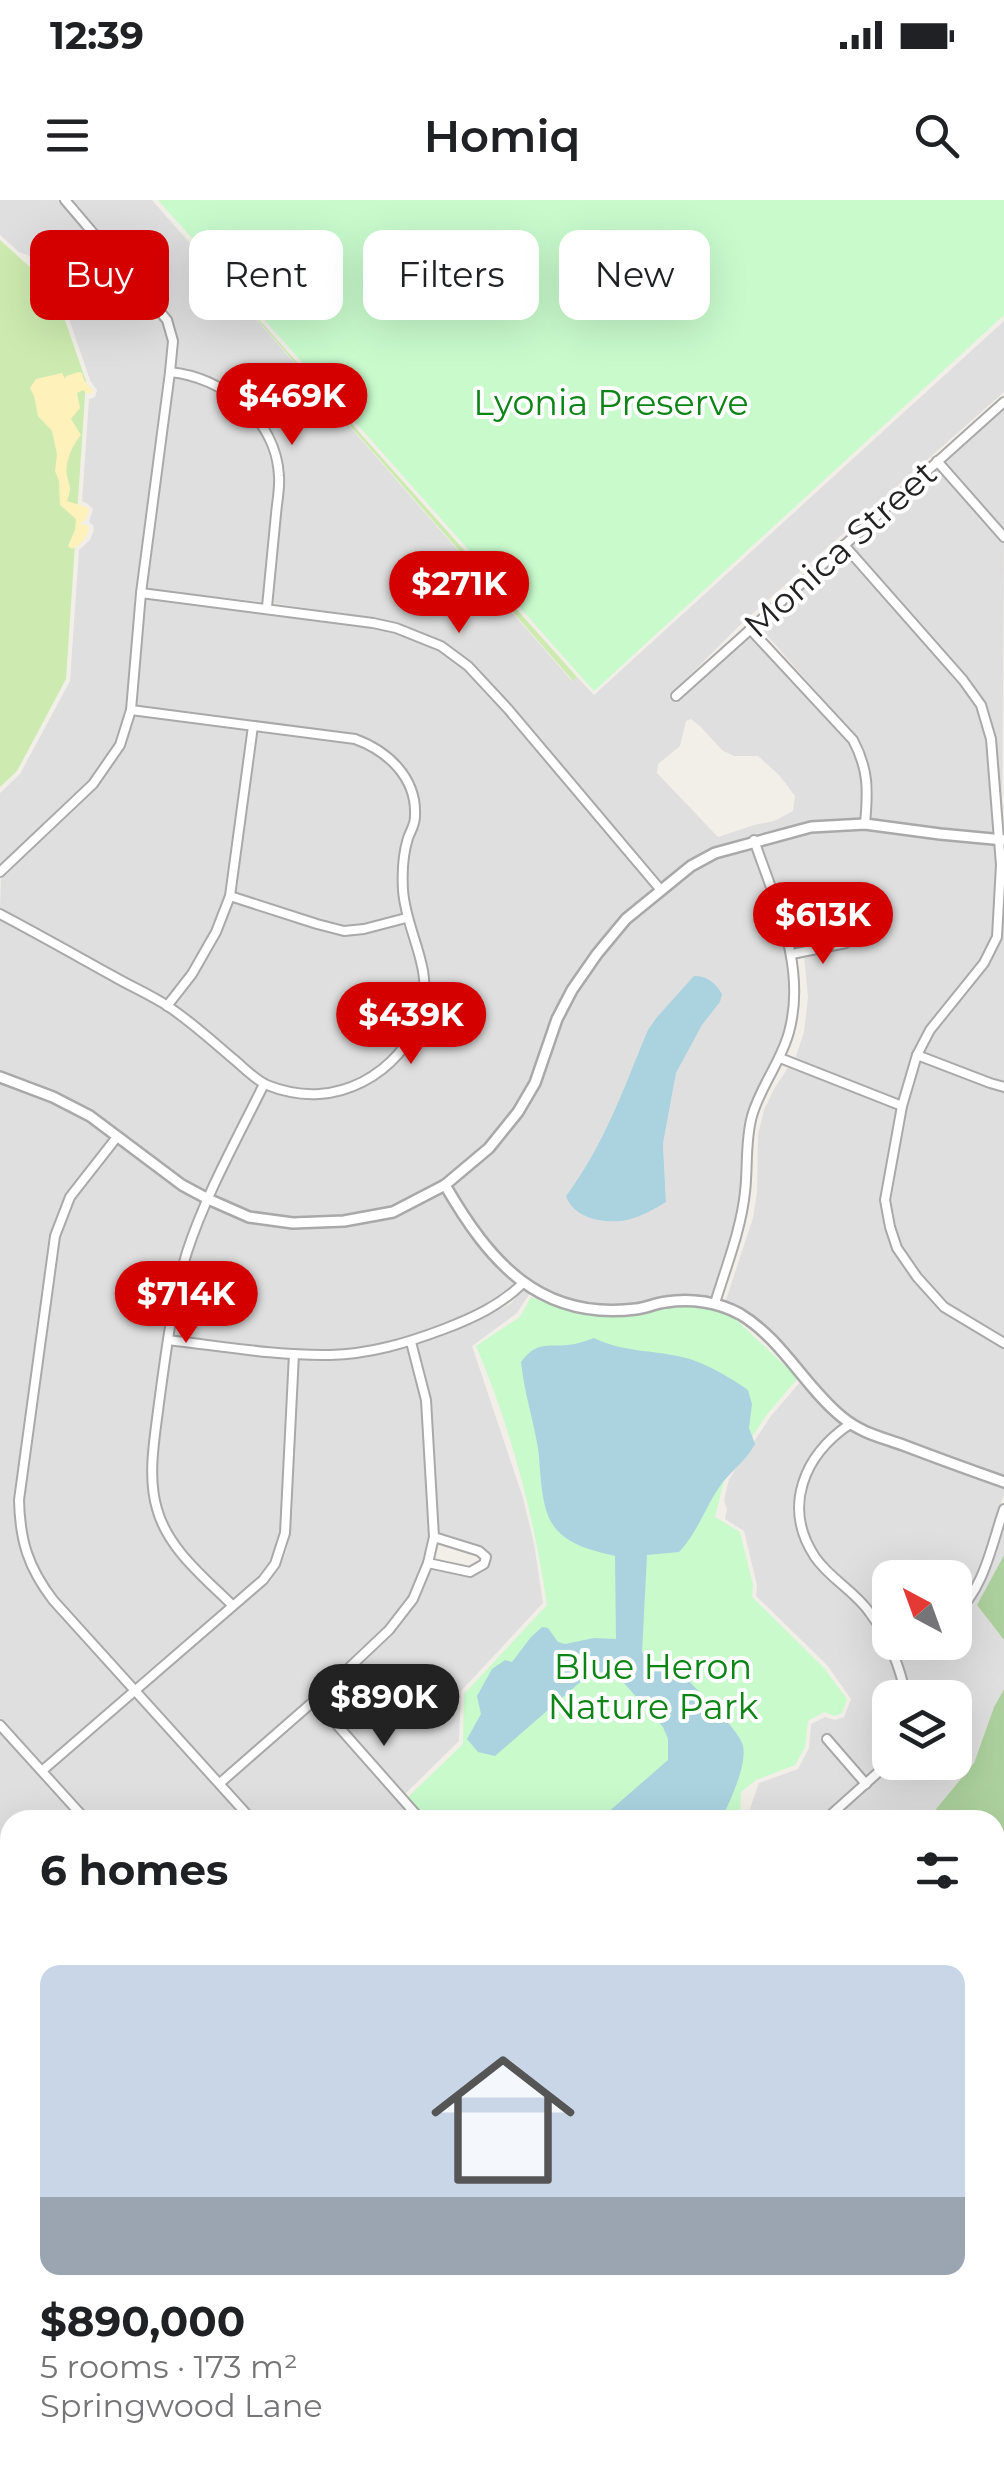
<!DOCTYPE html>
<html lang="en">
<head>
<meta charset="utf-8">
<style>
	:root { --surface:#fff; --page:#f2f2f2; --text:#202124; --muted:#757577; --accent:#d40000 }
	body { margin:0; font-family:Montserrat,sans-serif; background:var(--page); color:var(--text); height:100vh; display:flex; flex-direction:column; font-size:38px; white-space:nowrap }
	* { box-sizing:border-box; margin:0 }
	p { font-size:32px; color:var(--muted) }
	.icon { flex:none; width:55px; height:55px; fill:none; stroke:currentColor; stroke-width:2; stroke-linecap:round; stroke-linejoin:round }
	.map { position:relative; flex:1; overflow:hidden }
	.side { position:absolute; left:0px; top:1610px; width:1005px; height:670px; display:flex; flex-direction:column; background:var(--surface); border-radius:30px 30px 0 0; box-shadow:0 10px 40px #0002 }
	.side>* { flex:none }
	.guide { position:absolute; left:30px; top:30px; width:945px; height:90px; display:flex; gap:20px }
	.needle { width:65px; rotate:319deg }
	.buttons { position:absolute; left:872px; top:1360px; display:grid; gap:20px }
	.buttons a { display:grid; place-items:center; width:100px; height:100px; border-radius:20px; background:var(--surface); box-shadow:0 10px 40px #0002; font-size:50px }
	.price { position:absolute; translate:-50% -85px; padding:0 22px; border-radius:35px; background:var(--accent); color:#fff; font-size:32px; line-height:65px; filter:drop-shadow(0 2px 5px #0008) }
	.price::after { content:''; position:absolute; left:50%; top:60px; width:30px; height:22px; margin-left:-15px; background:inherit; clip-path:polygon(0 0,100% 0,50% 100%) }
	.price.selected { background:#222; color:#fff }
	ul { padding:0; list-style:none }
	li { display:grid; align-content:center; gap:20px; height:530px; padding:0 40px }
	li span { display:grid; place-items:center; height:310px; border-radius:20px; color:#555 }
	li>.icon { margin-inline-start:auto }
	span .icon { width:180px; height:180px; fill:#fffc; stroke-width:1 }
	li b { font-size:42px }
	h2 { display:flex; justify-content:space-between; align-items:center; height:120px; padding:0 40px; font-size:42px }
	.tag { padding:0 35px; border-radius:20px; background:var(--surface); box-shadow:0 10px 40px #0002; font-size:35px; line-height:90px }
	.tag.selected { background:var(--accent); color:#fff }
	.status { display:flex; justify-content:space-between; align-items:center; height:70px; padding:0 50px; background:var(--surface); direction:ltr }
	.status svg { height:28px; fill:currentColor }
	header { display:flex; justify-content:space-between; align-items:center; height:130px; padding:0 40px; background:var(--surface); font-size:45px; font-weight:600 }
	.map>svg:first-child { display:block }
	.residential { fill:#e0dfdf; fill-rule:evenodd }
	.grass { fill:#cdebb0 }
	.forest { fill:#add19e }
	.sand { fill:#fff1ba }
	.park { fill:#c8facc }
	.water { fill:#aad3df }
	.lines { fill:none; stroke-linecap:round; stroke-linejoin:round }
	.minor-casing { stroke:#a9a9a9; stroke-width:12 }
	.tertiary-casing { stroke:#a9a9a9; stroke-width:14 }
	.minor { stroke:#fff; stroke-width:8 }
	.tertiary { stroke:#fff; stroke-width:9 }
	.labels { text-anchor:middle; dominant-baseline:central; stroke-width:8; stroke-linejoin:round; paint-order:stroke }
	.park-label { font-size:35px; fill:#0c8416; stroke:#fff }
	.street-label { font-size:35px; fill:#222; stroke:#fff }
</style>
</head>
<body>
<div class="status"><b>12:39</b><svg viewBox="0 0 49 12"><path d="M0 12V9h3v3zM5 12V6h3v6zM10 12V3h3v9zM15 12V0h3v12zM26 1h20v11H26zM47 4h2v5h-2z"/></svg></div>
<header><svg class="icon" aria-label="menu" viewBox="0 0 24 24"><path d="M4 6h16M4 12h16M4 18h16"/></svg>Homiq<svg class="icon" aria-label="search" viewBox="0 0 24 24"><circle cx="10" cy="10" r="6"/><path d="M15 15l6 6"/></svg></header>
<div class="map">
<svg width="1004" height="2280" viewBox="0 0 1004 2280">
	<rect width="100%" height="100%" fill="#f2efe9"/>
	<g class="residential">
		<path d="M0,0H60L152,107L163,122L168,141L137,388L126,509L115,542L103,563L89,580L0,665V593L20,574L70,481L79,350L90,340L94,330L93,325L89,322L93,309L88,304L82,301L89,199L95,197L97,190L90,180L58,87L45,76L42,67L32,57L19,52L0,35Z"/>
		<path d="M71,0H152L572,481L577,477L594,495L1004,121V192L743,422L669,496L676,503L750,430L849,542L858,559L864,587L861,619L809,622L756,634L713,648L688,662L661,683L511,506L472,463L444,442L398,424L374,418L272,403L284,277L273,236L257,212L237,191L219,180L189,169L176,167L178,142L171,117ZM691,519L701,527L722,550L734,556H758L779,575L795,596L793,611L774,621L754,625L718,637L657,573L658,564L680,546L686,521Z"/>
		<path d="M175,177L188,179L216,189L232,199L250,218L264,239L275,276L262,402L147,389Z"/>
		<path d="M1004,206V330L943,261Z"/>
		<path d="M937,267L1004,343L1002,635L995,538L985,505L967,477L848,345Z"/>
		<path d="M841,351L960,483L976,507L986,540L993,635L871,620L873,587L867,558L857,538L757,424Z"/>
		<path d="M146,398L373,427L395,433L439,451L465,470L504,512L654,688L622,716L593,750L568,787L552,817L530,880L514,908L485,944L442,981L391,1007L343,1016L292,1018L250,1012L214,997L267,890L293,897L319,899L347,894L367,886L386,873L409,849L419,834L428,809L429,791L428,772L411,717L408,689L407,669L412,641L420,624V611L415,589L406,570L392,553L373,540L355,534L136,506Z"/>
		<path d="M135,515L248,530L225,694L212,729L188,771L165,799L0,708L1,678L97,588L124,548Z"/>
		<path d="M258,531L354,543L370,549L386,560L398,574L406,590L411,611L397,668L401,714L362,724L344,726L318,720L235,693Z"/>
		<path d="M866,629L994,645L996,665L992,735L980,760L968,777L926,827L914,850L898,900L795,859L804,832L808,797L804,755L852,746L849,737L801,746L760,644L812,631Z"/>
		<path d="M751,646L794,752L799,795L794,828L787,851L765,883L748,933L747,990L715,1100L680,1096L661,1097L636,1104L599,1105L572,1100L542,1090L504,1062L482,1036L451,987L492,952L522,914L539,885L561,822L576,793L601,757L630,723L694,670L717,657ZM694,777L720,802L702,825L676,873L663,944L666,1001L566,996L587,967L604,937L631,871L657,817Z"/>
		<path d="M1004,700V882L924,853L934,833L988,766L1002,738Z"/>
		<path d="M233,702L316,729L344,735L365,734L403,724L418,772L419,807L402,842L379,866L342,885L318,889L293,888L266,879L174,805L196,777L221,735Z"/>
		<path d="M0,719L165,810L258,885L205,993L185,981L92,912L54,893L0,872Z"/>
		<path d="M921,862L989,888L1004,892V1138L946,1104L921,1075L902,1047L894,1026L890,1001L893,976L906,908Z"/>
		<path d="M789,866L896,909L881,999L885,1028L894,1051L914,1080L940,1110L1004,1149V1278L894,1237L881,1234L853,1220L840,1210L779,1142L744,1112L725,1103L753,1018L757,992L758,935L764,910L774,889Z"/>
		<path d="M0,882L51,902L88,920L110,937L67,993L50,1035L15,1298V1325L20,1349L34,1382L50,1403L129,1488L42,1564L0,1518Z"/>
		<path d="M118,944L180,989L202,1001L184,1045L172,1087L163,1135L149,1243L147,1279L153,1312L168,1345L225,1405L135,1482L57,1397L42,1377L29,1347L25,1325L24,1301L60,1038L75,999Z"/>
		<path d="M443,992L475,1042L498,1069L516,1083L504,1095L467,1115L409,1137L366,1147L330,1150L294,1149L174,1136L182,1090L193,1050L211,1006L249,1022L293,1028L345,1025L395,1016Z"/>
		<path d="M524,1089L530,1093L517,1113L472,1146L523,1298L534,1344L543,1403L461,1491L459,1541L405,1594L322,1501L394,1433L417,1402L431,1368L469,1377L481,1373L489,1366V1354L481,1347L438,1333L431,1200L416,1145L472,1124L510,1104Z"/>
		<path d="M172,1145L289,1158L281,1332L278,1347L271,1361L259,1376L231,1399L176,1341L162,1309L157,1279L158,1245Z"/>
		<path d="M407,1148L422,1200L429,1336L423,1361L409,1396L386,1427L312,1496L220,1577L142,1490L266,1384L279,1367L286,1352L290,1334L299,1159L331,1160L368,1156Z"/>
		<path d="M801,1181L842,1223L815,1247L800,1273L795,1307L799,1334L812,1360L866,1415L885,1448L899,1483L902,1497L890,1498V1550L866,1577L827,1533L820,1538L859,1583L818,1620H746L759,1583L798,1569L809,1548L811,1524L825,1517L835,1520L844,1517L851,1499L827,1465L756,1396L757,1385L744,1331L725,1319L727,1309L724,1300L729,1279L771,1216Z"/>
		<path d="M850,1230L879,1244L892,1246L1004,1287V1294L972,1385L958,1405L955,1407V1378H890V1438L873,1410L855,1389L819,1355L808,1333L805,1308L809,1278L822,1254L837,1239Z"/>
		<path d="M1004,1324V1355L977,1405L1004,1440V1489L994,1507L974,1563L927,1620H833L886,1572L893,1563L955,1562V1498L911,1497L908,1481L896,1449L912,1443L955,1442V1420L965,1412L981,1389Z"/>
		<path d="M136,1496L247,1620H92L49,1571Z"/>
		<path d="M315,1507L416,1620H259L227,1584Z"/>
		<path d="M0,1531L80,1620H10V1721L0,1710Z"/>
		<path d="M0,1723L10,1734V1832L0,1841Z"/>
		<path d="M10,1846V2000L0,2009V1855Z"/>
		<path d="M0,2045L10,2056V2169L0,2178Z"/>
		<path d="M10,2183V2270H83L72,2280H0V2192Z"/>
	</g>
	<g class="grass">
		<path d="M166,15L577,477L573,481Z"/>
		<path d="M0,40L54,89L86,181L66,479L17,571L0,587Z"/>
	</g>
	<g class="forest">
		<path d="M1004,1355V1440L977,1405Z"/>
		<path d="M1004,1489V1694L995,1703V1620H927L974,1563L994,1507Z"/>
		<path d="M1004,1708V1928L995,1936V1716Z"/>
		<path d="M1004,1942V2161L995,2169V1950Z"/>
		<path d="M187,2270H449L429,2280H175Z"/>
		<path d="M706,2270H885L874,2280H706Z"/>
	</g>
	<path class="sand" d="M79,172L82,173L84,180L93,191L90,195L83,190L77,193L80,208L71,219L81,235C73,244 64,263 67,276C70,289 72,286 67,301L86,307L89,310L86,319L80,324L89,326C89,336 81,345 72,349L68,346L75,330L76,319L60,305L59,281L55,271L57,254L52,231L38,216L34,196L30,188L36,179L62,173L65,179L66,176Z"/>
	<g class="park">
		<path d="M158,0H1004V115L594,491Z"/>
		<path d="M531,1097L557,1107L607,1117L675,1105L708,1108L730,1114L798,1178L768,1213L725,1277L715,1317L740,1332L753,1385L752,1397L824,1468L847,1499L842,1513L834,1516L824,1512L808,1521L805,1547L795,1565L756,1580L741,1592L740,1620H424L405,1600L463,1544L464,1494L547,1405C534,1316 511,1228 476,1146L520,1117Z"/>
	</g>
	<g class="water">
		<path d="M694,776C707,775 716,784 722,794L720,802L702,825L676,873L663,944L666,1002C653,1010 637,1019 621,1021C600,1023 573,1017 566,996C605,944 623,889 648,830L657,817Z"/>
		<path d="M594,1138C622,1152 652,1150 682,1157C705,1162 729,1177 748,1190L752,1204L749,1228L755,1244C747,1259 734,1269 723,1282C706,1304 699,1331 679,1352L647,1355L642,1452L669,1479L674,1480L683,1475C696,1489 740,1530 743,1546C747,1566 730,1601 721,1620H599L668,1560V1539L663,1527L616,1474L586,1477L495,1556L478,1552L467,1539L481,1514L477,1496L492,1469L505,1460L512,1462L531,1437L542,1427L548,1428L558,1442L565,1444L594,1438L616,1439L615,1356C594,1351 566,1345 553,1325C540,1306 541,1270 538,1248C533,1219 524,1191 521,1162C537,1141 545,1147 568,1145C577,1144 586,1141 594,1138Z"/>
		<path d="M449,2270H706L707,2279L429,2280Z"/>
	</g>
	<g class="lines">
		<defs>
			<g id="minor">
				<path d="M170,172C223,177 276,219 279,276C280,288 277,302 276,314C273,345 270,376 267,407"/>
				<path d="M937,261L1004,337"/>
				<path d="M844,345L963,480L981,505L991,539L1001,665L997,737L984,763L930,830L917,855L902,906L885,1000L890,1027L897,1048L917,1077L944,1107L1004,1143"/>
				<path d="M141,393L373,423L396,428L441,446L468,466L508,509L660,689"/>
				<path d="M750,429L853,540C869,570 868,591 865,624"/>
				<path d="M676,496L1004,202"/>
				<path d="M0,672L93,584L120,545L131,510L141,393L170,172L173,141L167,120L65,0"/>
				<path d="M230,696L317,724L344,731L364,729L406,718"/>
				<path d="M0,714C38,734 75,755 113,776C130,786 149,794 166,805C191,821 214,843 237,862C246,870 256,880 267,885C282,891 302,895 319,894C380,890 434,833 423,771C418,743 405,719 403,690C402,673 403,654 408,638C411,630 415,625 415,616C417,578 388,551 355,539L131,510"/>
				<path d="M792,754L846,743"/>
				<path d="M167,806L192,774L216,732L230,696L253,526"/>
				<path d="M917,855L990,883L1004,887"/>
				<path d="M780,858L902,906"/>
				<path d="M117,937L70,997L55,1036L19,1300C20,1341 28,1367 53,1400L252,1620"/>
				<path d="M715,1103C726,1067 741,1030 745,992C748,967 745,941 752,916C760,887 781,862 789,832C807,766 775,702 754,640"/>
				<path d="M168,1140C221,1146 277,1156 330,1155C370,1154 407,1143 444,1129C473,1118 501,1105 523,1083"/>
				<path d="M850,1224C804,1255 782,1307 815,1357C830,1379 855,1391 870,1413C888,1437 901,1468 906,1498"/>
				<path d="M428,1363L470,1372L484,1364L486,1357L479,1351L434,1337"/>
				<path d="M232,1405C204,1377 168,1349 157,1309C147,1275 155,1237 159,1203C166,1152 172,1101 187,1052C206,994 237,939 264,884"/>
				<path d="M955,1414C984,1390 992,1343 1004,1309"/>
				<path d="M315,1500L421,1620"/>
				<path d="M0,1525L86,1620"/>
				<path d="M827,1539L866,1584"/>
				<path d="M43,1570L263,1380L275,1364L285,1333L294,1154"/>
				<path d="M220,1583L315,1500L389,1430L413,1399L428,1363L434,1337L426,1200L411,1142"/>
				<path d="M825,1620L883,1568L890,1559"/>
				<path d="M995,1709L1004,1701"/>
				<path d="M0,1716L10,1728"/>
				<path d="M0,1848L10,1839"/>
				<path d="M995,1943L1004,1935"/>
				<path d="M0,2015L10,2007"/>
				<path d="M0,2038L10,2049"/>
				<path d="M995,2176L1004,2168"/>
				<path d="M0,2185L10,2176"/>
				<path d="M80,2280L91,2270"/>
				<path d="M881,2280L892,2270"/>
			</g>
			<g id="tertiary">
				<path d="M0,877L53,897L90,916L182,985L208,999L249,1017L293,1023L344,1021L393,1012L445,985L489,948L518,912L535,883L557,819L572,790L597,754L626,719L691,666L715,653L811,627L865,624L940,634L1004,640"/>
				<path d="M445,985C489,1061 539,1121 636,1109C646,1108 656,1103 666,1102C691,1098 718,1102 740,1114C782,1139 805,1187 842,1217C861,1233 881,1237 903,1245C937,1258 970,1270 1004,1282"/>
			</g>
		</defs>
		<use href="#minor" class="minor-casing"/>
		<use href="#tertiary" class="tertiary-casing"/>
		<use href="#minor" class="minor"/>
		<use href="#tertiary" class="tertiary"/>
	</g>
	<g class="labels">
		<g class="park-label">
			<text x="611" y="202">Lyonia Preserve</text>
			<text x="653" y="1466">Blue Heron<tspan x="653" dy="40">Nature Park</tspan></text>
		</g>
		<g class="street-label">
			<text transform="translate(840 349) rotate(-42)">Monica Street</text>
		</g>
	</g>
</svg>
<div class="buttons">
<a><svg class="needle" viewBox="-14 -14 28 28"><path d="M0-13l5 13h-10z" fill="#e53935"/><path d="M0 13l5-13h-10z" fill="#757577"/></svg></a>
<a><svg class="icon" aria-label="layers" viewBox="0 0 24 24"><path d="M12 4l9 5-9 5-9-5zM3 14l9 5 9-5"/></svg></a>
</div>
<b class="price" style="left:292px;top:248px">$469K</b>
<b class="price" style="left:459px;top:436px">$271K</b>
<b class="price" style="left:823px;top:767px">$613K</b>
<b class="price" style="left:411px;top:867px">$439K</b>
<b class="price" style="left:186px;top:1146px">$714K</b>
<b class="price selected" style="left:384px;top:1549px">$890K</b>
<div class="guide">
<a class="tag selected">Buy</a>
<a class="tag">Rent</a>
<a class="tag">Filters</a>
<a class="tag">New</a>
</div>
<section class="side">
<h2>6 homes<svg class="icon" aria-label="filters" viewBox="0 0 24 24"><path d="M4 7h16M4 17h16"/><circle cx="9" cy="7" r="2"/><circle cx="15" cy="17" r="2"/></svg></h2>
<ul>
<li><span style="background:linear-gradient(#c9d6e8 75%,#9aa5b1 0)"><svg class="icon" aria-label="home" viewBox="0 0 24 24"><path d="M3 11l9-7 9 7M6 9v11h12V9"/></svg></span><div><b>$890,000</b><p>5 rooms · 173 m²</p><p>Springwood Lane</p></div></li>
</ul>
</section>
</div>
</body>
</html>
